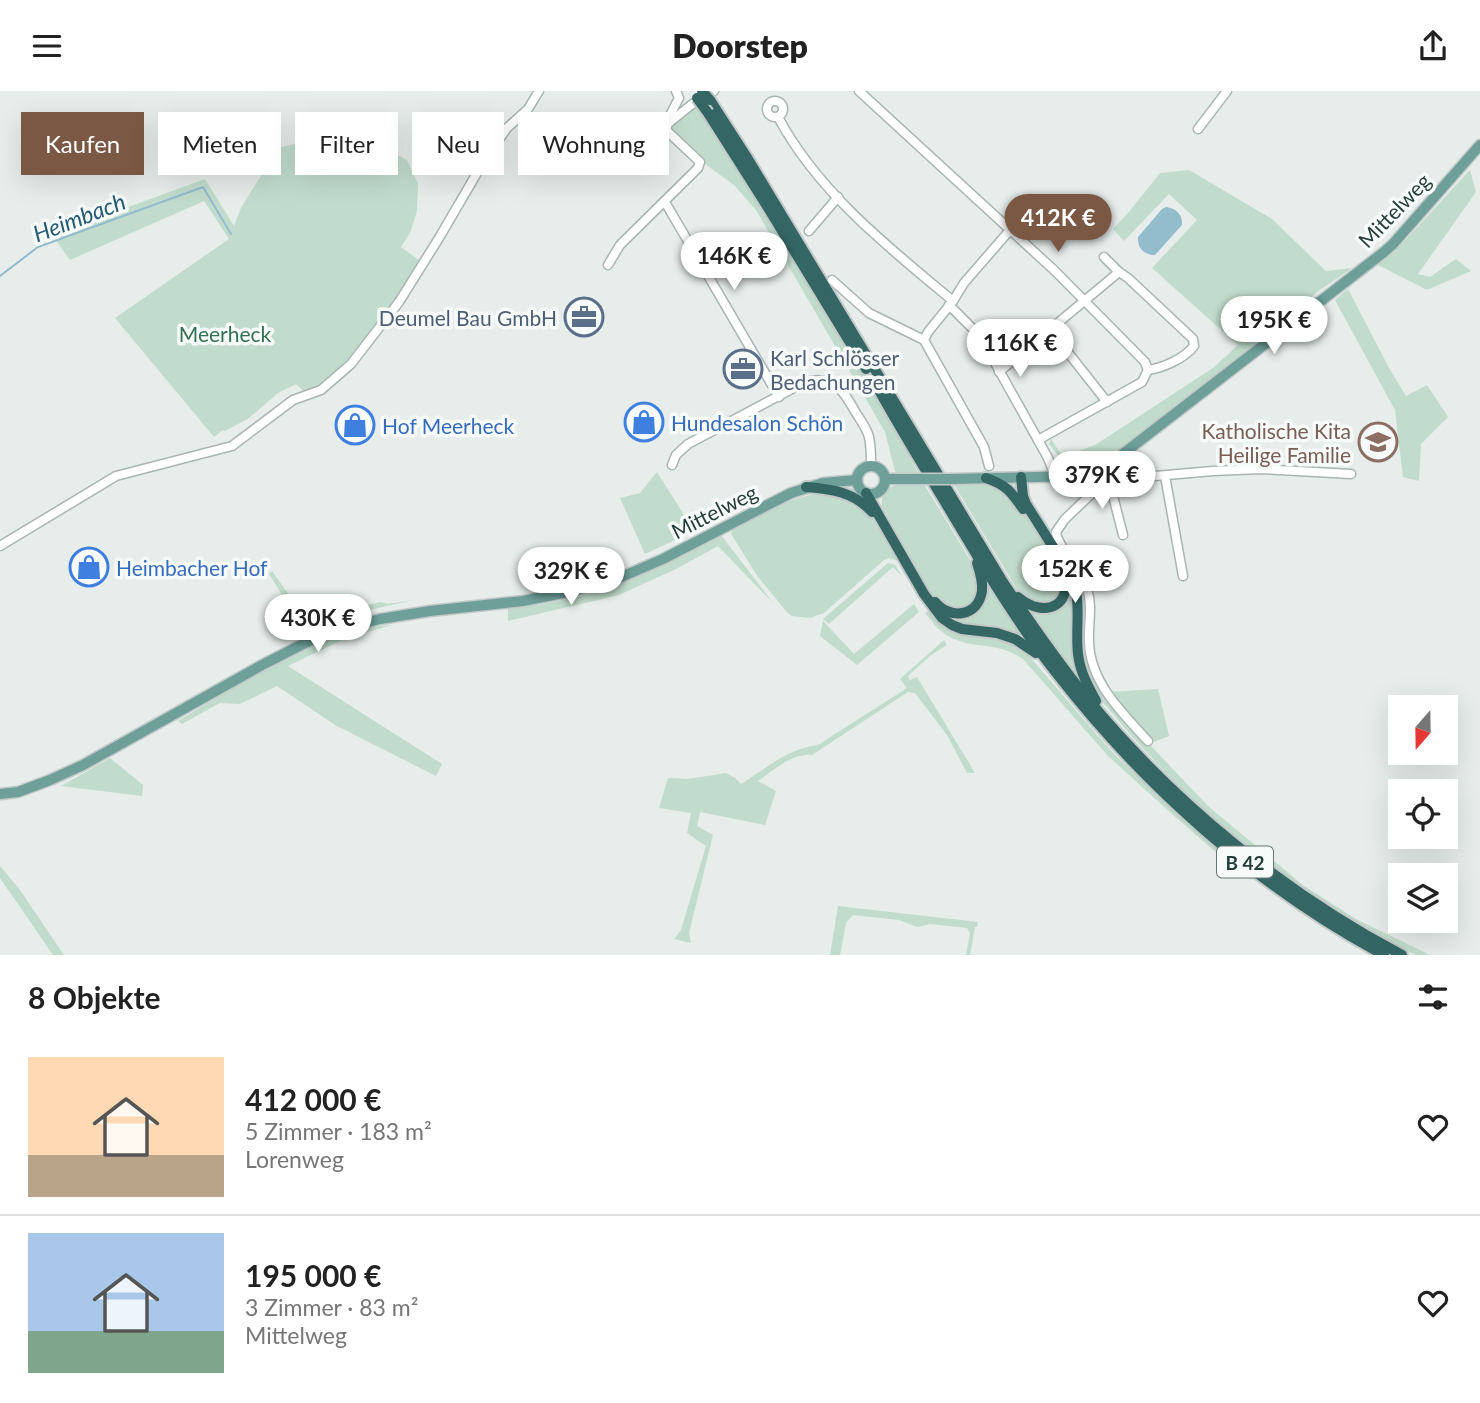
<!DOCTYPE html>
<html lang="de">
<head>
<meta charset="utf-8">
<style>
	:root { --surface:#fff; --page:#f6f6f6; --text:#222; --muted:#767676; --line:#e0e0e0; --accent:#7a5843 }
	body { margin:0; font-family:Lato,sans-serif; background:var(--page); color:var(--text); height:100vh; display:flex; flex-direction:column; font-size:26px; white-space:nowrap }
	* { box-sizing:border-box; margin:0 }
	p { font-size:23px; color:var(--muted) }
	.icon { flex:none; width:38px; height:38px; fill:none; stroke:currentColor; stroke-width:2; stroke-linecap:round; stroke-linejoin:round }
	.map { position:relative; height:864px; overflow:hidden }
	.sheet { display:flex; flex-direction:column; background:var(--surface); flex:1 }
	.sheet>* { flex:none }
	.hud { position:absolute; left:21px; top:21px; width:700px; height:63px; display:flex; gap:14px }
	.needle { width:46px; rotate:200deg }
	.buttons { position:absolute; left:1388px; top:604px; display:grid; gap:14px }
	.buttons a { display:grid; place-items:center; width:70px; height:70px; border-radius:0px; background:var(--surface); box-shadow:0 7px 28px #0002; font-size:35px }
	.price { position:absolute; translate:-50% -60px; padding:0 16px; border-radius:24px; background:#fff; color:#222; font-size:23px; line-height:46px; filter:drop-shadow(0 2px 4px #0008) }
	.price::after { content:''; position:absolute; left:50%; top:42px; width:21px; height:16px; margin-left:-10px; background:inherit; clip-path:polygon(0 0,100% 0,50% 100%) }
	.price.active { background:var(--accent); color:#fff }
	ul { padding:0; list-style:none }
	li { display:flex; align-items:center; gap:21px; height:175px; padding:0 28px }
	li+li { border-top:2px solid var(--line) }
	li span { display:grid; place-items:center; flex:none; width:196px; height:140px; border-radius:0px; color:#555 }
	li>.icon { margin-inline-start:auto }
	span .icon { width:84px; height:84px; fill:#fffc; stroke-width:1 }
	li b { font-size:30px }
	h2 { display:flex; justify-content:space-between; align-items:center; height:84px; padding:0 28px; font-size:30px }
	.pill { padding:0 24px; border-radius:0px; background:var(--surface); box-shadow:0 7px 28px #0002; font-size:24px; line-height:63px }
	.pill.active { background:var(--accent); color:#fff }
	header { display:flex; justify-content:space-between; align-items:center; height:91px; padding:0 28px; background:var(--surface); font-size:32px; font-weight:800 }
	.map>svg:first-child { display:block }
	.green { fill:#c1dccc }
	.water { fill:#93bccd }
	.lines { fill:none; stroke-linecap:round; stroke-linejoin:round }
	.stream { stroke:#93bccd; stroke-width:2 }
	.minor-casing { stroke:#a9b5b3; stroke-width:11 }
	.major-casing { stroke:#c2c9c8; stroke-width:13 }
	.highway-casing { stroke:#c2c9c8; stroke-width:14 }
	.minor { stroke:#fff; stroke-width:8 }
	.major { stroke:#6e9f99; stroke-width:10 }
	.highway { stroke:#346764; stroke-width:10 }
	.major-bridge-casing { stroke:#c2c9c8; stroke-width:13; stroke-linecap:butt }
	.highway-bridge-casing { stroke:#c2c9c8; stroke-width:14; stroke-linecap:butt }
	.major-bridge { stroke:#6e9f99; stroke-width:10 }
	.highway-bridge { stroke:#346764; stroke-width:10 }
	.labels { text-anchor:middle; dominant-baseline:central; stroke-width:7; stroke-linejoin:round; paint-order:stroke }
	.shield { fill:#f6faf8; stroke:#647674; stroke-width:2 }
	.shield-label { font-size:19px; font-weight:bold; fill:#263e3b }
	.street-label { font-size:21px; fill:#263e3b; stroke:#f6faf8 }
	.service-label { font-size:21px; fill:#4e5e75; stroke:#f6faf8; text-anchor:end }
	.park-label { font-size:21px; fill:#347154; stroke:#f6faf8 }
	.shop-label { font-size:21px; fill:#366cbe; stroke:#f6faf8; text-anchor:start }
	.education-label { font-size:21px; fill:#785e54; stroke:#f6faf8; text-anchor:end }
	.water-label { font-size:23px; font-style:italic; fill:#255c75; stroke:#f6faf8 }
</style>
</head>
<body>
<header><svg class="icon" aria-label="menu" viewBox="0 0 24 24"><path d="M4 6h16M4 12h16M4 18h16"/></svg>Doorstep<svg class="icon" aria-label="share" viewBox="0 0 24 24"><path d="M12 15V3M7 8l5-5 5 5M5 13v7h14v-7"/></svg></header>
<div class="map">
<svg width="1480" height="864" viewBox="0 0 1480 864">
	<rect width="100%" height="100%" fill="#e6edeb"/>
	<g class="green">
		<path d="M697,14L767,120L889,325L918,382L896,384L885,341L756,119L734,94L701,70L670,41L671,33Z"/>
		<path d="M306,25L328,43L326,48L378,54L407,69L418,93L417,120L410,142L401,156L419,169L398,206L344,276L328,292L303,300L296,293L278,302L249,327L225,340L223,339L214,346L115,227L229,148L204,110L70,169L52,144L205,88L234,135L241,117L278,57L298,52Z"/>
		<path d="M1189,79L1272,128L1326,180L1352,177L1317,201L1268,244L1136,346L1103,368L1068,374L1065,373L1049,353L1051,348L1063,366L1095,354L1213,277L1238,254L1152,177L1197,129L1169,103L1124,150L1113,138L1129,121L1160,82Z"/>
		<path d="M1470,79L1476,101L1418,183L1430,186L1456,168L1471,180L1427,199L1378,174L1400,155Z"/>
		<path d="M1348,198L1389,277L1406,305L1427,294L1448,326L1421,353L1419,390L1403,386L1395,319L1335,209Z"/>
		<path d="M657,381L694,440L645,463L620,407L640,402Z"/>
		<path d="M977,391L995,393L1015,409L1060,478L1063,492L1057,508L1044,514L1023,506L1018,500L953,392Z"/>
		<path d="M898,393H924L973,474L979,495L973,513L958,520L936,509L931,503L882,415C880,403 888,397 898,393Z"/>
		<path d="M824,402L843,405L869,422L898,470L889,467L884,469L824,522L810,527L792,525L787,521L758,486L731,443L734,436C762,422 792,405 824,402Z"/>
		<path d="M721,444L774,513L718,455L676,478L619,504L508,530V518C538,514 569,509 598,500C641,487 681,464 721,444Z"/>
		<path d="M1060,451L1087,493L1091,567L1108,601L1158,598L1169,645L1149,653L1209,716L1303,794L1356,828L1430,864H1416L1365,839L1336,821L1246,757L1189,707L1126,639L1096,603L1082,570V516Z"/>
		<path d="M888,472L895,474L902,485L893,476L829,533L823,528Z"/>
		<path d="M272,480L309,532L328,526L329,515L334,508L338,514L347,518L381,511L388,513L413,509L369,519L341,528L335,534L311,543L303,539L285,517L288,513L269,483Z"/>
		<path d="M985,490L1023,547L958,533L945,523L966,526Z"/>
		<path d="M1070,493L1073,502L1080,589L1028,517L1044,521Z"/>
		<path d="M914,513L919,521L857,574L820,545L823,530L854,563Z"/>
		<path d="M930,519C948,540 998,544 1023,558L1098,645L1116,665L1193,736L1254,786L1252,789L1219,764L1172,723L1108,665L1023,568C998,551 978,558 954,548C941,543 933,532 925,522Z"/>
		<path d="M392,534L344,548L288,575L442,673L436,685L335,634L277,595L240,613L220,612L182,633L178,630C243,591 314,538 392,534Z"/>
		<path d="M944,549L947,554L931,564L908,585L910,589L917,586L975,682H967L947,644L915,602L908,601L812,664C792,662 774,679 758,690L776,700L765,734L700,721L697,735L713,744L689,842L691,852L674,848L681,839L706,755L687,742L691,722L659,717L668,687L688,688L726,682L735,687L741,693C765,678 789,657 818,654L907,597L900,588Z"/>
		<path d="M110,667L143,694L142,705L61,695Z"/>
		<path d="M0,775L20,799L64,864H53L0,787Z"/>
		<path d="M838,815L978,831L977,836H975L970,864H966L970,842L967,837L930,833L917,836L899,829L853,824L846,832L840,864H830Z"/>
	</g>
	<path class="water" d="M1166,116C1176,117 1183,124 1182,134L1155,164C1143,164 1137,156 1138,146L1162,118Z"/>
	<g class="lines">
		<path class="stream" d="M0,185L38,156L203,96L231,143"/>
		<defs>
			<g id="minor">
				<path d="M859,0L1055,180L1145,271L1148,279L1142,291L1038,349"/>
				<circle cx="775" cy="18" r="8"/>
				<path d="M778,26C818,101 888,156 953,210"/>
				<path d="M670,31L691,14L714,0"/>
				<path d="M1198,38L1227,0"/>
				<path d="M665,111L779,306"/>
				<path d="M809,140L838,106"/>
				<path d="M1104,166L1119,181L1128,187L1193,248L1194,255C1185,267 1163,277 1148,279"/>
				<path d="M608,174L620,154L698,77L700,71L667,40V34L670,31L669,26L679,7L676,0"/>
				<path d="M832,189L869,222L924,249L984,356L989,375"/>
				<path d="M949,214L980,245L1048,367L1055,385"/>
				<path d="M1051,240L1107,311"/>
				<path d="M924,249L928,241L953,210L964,192L1010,139"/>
				<path d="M999,281L1119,181"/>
				<path d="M672,374L676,364L688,353L805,291C835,284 843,299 856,322C861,330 867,338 869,346C871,355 871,365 871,374"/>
				<path d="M1165,385L1183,485"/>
				<path d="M1103,386L1109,389L1213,380L1261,378L1351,383"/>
				<path d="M1107,388L1065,428L1056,441L1057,446C1065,465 1080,479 1087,498C1093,515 1088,533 1089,551C1090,591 1122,622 1148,650"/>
				<path d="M1109,389L1123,444"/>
				<path d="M0,455L116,385L232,355L293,309L321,299L351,273L399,211L439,147L484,70L507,37L528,18L539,0"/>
			</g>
			<g id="major">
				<circle cx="871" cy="389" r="14"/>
				<path d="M886,388H919"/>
				<path d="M952,388L1079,385L1095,383L1102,379L1384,161L1393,153L1480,54"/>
				<path d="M0,703L18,701L50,689L83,674L264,573L313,548L346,537L380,528L430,520L523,510L563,502L617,488L663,468L791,402L823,392L857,389"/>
			</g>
			<g id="highway">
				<path d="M710,9L748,68L1003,491C1030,531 1057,570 1087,607C1174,712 1282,800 1402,864"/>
				<path d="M708,22L770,120L866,278"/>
				<path d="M880,301C905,346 932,389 958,433C989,485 1020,536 1057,583C1145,696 1257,796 1384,864"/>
				<path d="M1021,386L1023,405L1026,413L1072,486C1082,513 1075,536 1078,563C1080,581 1088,595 1096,610"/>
				<path d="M986,387C1006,394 1011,400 1023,418"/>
				<path d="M806,396C832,398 854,401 872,421"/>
				<path d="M866,402L924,503L942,527L952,534L962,538L997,542L1015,548L1036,562"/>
				<path d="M1018,506C1046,530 1077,512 1061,478"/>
				<path d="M935,511C950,529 978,526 982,500C983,490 980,481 977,472"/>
			</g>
		</defs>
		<use href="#minor" class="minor-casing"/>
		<use href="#major" class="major-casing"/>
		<use href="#highway" class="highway-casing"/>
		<use href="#minor" class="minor"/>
		<use href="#major" class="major"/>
		<use href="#highway" class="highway"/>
		<defs>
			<path id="major-bridge" d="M919,388H952"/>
			<g id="highway-bridge">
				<path d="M702,0L710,9"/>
				<path d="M697,7L708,22"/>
			</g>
		</defs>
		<use href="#major-bridge" class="major-bridge-casing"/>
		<use href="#highway-bridge" class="highway-bridge-casing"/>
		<use href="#major-bridge" class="major-bridge"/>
		<use href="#highway-bridge" class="highway-bridge"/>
	</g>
	<defs>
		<symbol id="office-ring" viewBox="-11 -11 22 22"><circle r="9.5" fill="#f6faf8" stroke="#5c6f8a" stroke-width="1.5"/><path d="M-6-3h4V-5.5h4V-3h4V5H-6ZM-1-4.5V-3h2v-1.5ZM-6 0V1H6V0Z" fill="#5c6f8a"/></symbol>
		<symbol id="shop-ring" viewBox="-11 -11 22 22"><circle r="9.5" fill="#f6faf8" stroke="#3f7fe0" stroke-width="1.5"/><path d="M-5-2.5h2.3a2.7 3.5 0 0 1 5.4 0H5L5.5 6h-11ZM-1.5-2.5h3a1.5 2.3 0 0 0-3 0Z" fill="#3f7fe0"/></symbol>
		<symbol id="school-ring" viewBox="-11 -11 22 22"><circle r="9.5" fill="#f6faf8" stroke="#8d6e63" stroke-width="1.5"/><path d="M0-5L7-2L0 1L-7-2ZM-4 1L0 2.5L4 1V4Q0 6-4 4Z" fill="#8d6e63"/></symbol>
	</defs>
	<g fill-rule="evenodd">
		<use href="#office-ring" x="562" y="204" width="44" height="44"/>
		<use href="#office-ring" x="721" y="256" width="44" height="44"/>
		<use href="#shop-ring" x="622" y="309" width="44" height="44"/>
		<use href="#shop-ring" x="333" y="312" width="44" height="44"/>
		<use href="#school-ring" x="1356" y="329" width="44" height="44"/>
		<use href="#shop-ring" x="67" y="454" width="44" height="44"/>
	</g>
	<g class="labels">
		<rect class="shield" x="1217" y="755.5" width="56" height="31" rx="5"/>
		<g class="shield-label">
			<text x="1245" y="771">B 42</text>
		</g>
		<g class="street-label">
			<text transform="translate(1394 119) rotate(-46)">Mittelweg</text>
			<text transform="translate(714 420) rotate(-27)">Mittelweg</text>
		</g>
		<g class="service-label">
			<text x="557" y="226">Deumel Bau GmbH</text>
			<text x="770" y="266" text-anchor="start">Karl Schlösser<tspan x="770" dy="24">Bedachungen</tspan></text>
		</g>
		<g class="park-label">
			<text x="225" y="242">Meerheck</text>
		</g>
		<g class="shop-label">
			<text x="671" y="331">Hundesalon Schön</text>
			<text x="382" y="334">Hof Meerheck</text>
			<text x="116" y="476">Heimbacher Hof</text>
		</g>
		<g class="education-label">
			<text x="1351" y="339">Katholische Kita<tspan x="1351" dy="24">Heilige Familie</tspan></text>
		</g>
		<g class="water-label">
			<text transform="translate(79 126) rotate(-21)">Heimbach</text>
		</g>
	</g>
</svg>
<div class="buttons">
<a><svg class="needle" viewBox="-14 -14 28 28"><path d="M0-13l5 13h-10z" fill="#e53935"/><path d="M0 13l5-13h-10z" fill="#767676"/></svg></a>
<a><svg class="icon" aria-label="locate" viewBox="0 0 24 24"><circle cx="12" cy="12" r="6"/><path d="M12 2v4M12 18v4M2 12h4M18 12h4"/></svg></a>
<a><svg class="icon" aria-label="layers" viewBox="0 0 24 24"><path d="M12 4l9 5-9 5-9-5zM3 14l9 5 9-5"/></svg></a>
</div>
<b class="price active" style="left:1058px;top:163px">412K €</b>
<b class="price" style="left:734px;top:201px">146K €</b>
<b class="price" style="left:1274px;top:265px">195K €</b>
<b class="price" style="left:1020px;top:288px">116K €</b>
<b class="price" style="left:1102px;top:420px">379K €</b>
<b class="price" style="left:1075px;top:514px">152K €</b>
<b class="price" style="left:571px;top:516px">329K €</b>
<b class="price" style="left:318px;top:563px">430K €</b>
<div class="hud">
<a class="pill active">Kaufen</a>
<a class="pill">Mieten</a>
<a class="pill">Filter</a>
<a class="pill">Neu</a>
<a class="pill">Wohnung</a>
</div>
</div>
<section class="sheet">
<h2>8 Objekte<svg class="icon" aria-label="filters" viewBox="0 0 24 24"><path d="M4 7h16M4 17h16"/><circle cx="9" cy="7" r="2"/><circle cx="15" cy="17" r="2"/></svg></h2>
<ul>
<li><span style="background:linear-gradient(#ffd9b3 70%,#b9a48a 0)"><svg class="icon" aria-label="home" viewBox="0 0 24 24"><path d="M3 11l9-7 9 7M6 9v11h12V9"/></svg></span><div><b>412 000 €</b><p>5 Zimmer · 183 m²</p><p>Lorenweg</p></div><svg class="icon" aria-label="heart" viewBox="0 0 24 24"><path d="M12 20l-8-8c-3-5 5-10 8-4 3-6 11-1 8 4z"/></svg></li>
<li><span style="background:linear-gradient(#a9c7e8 70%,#7fa58c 0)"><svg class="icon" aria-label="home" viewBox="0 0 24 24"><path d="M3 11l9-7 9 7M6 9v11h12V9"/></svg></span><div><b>195 000 €</b><p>3 Zimmer · 83 m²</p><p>Mittelweg</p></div><svg class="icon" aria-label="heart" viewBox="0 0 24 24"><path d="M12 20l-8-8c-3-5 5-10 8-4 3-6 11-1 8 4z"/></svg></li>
</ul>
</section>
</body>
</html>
